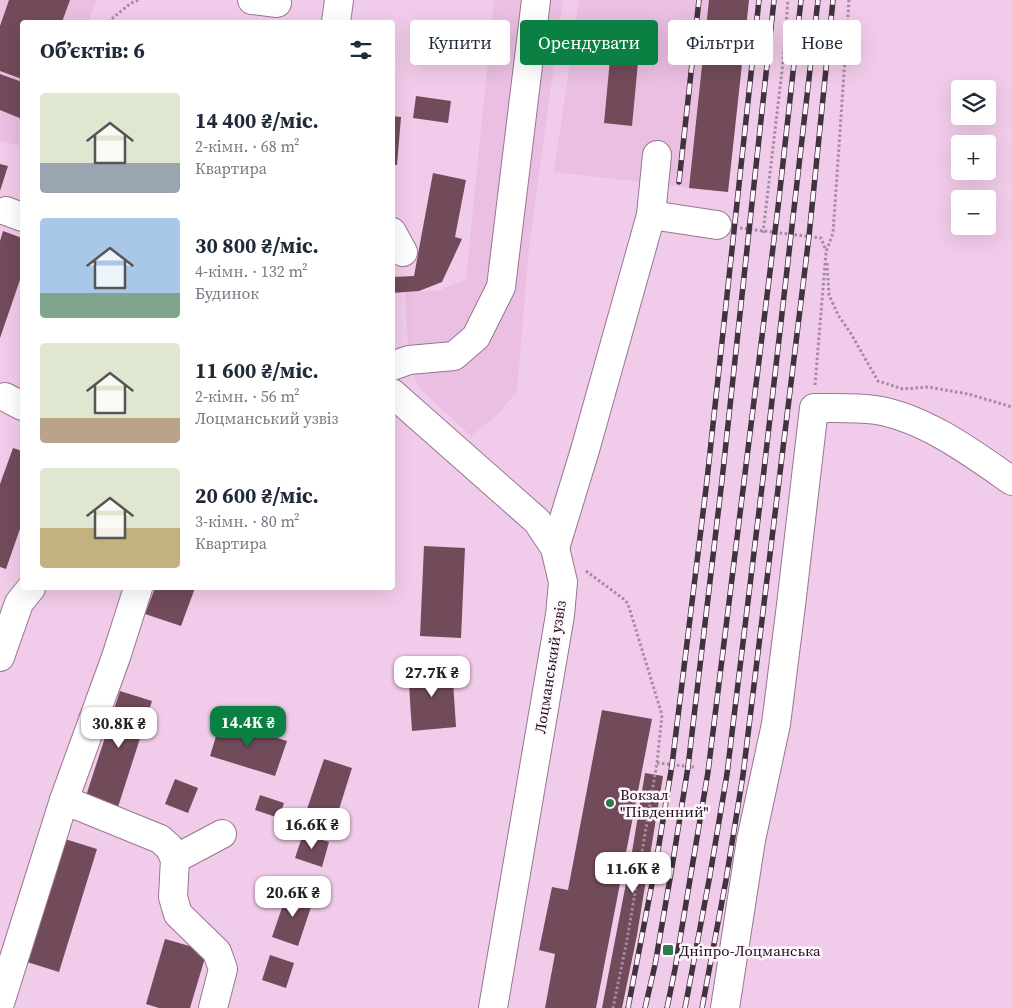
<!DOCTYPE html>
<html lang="uk">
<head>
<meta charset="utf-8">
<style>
	:root { --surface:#fff; --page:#f6f6f7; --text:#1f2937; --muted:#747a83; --accent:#0b8043 }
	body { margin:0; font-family:"Source Serif 4",serif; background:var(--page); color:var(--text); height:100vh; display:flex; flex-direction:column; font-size:19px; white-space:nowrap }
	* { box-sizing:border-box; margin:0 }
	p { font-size:16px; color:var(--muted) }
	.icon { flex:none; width:28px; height:28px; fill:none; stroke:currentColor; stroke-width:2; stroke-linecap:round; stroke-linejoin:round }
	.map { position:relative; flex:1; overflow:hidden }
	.details { position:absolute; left:20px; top:20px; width:375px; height:570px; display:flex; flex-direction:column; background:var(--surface); border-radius:5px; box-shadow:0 5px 20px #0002 }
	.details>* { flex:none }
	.guide { position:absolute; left:410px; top:20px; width:475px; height:45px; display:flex; gap:10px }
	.fabs { position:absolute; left:951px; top:80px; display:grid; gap:10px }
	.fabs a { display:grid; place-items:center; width:45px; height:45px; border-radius:5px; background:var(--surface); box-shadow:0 5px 20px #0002; font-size:25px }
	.price { position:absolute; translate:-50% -42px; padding:0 11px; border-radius:10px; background:#fff; color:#222; font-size:16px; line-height:32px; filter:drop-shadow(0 1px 2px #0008) }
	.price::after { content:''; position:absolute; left:50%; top:30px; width:15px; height:11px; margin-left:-8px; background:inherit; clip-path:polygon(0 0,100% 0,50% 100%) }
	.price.on { background:var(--accent); color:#fff }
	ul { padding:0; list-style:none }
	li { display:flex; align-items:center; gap:15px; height:125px; padding:0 20px }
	li span { display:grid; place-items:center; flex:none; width:140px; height:100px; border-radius:5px; color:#555 }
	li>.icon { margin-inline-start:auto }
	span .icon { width:60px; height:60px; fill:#fffc; stroke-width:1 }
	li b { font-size:21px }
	h2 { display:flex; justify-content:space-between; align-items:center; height:60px; padding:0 20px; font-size:21px }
	.tag { padding:0 18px; border-radius:5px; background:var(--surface); box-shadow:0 5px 20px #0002; font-size:18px; line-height:45px }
	.tag.on { background:var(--accent); color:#fff }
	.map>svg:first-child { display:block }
	.built { fill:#eabfe2 }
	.building { fill:#724b5b }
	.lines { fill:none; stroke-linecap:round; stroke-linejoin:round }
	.minor-casing { stroke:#977691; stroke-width:30 }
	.path { stroke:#a68aa1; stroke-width:3; stroke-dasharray:2.5 2.5; stroke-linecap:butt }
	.minor { stroke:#fff; stroke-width:28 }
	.rail-casing { stroke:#42313f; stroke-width:5.5 }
	.rail { stroke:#fff7fd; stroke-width:4; stroke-dasharray:11; stroke-linecap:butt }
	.poi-dot { fill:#2f7c4b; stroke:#fff7fd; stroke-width:2 }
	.labels { text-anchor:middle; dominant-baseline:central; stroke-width:5; stroke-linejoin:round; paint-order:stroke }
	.street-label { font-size:15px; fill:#1c0f1a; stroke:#fff7fd }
	.poi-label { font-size:15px; fill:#1c0f1a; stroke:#fff7fd; text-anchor:start }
</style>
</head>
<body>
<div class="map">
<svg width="1012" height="1008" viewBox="0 0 1012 1008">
	<rect width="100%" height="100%" fill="#f1ccea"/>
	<g class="built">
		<path d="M0,0H96L88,22H22V146L0,141Z"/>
		<path d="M494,0H563L529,247L517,392L497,415L471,436L418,387L409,360L405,292L438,291L466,279Z"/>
		<path d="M579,0H749L728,192L554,172Z"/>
	</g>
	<g class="building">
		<path d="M9,0H70L62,22H22V79L0,71V26Z"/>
		<path d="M709,0H749L728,192L689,188Z"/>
		<path d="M613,27L641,30L632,126L604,123Z"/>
		<path d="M0,74L22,82V119L0,110Z"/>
		<path d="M416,96L451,101L448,123L413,118Z"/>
		<path d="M392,116L401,117L397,165H392Z"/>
		<path d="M0,164L8,166L0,191Z"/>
		<path d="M433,173L466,180L455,237L462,239L442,282L419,291L392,293V277L414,276Z"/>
		<path d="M3,231L22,238V274L0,338V241Z"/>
		<path d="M13,448L22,451V523L6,569L0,567V484Z"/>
		<path d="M424,546L465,548L461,638L420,636Z"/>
		<path d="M155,588H195L181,626L145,614Z"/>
		<path d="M452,666L456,727L412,731L408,669Z"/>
		<path d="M120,691L152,701L118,807L86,796Z"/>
		<path d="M602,710L652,719L617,899L596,1008H545L555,954L539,950L552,887L568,890Z"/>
		<path d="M221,720L287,741L275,776L210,756Z"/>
		<path d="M324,759L352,768L335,822L306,812Z"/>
		<path d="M645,773L663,776L637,935L622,1008H602L632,852Z"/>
		<path d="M175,779L198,788L188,813L165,804Z"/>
		<path d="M260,795L284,803L279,818L255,810Z"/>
		<path d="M303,834L329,842L322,867L295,858Z"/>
		<path d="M65,839L97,849L59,972L27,962Z"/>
		<path d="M288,890L314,898L298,946L272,937Z"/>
		<path d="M165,939L207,951L190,1008H159L146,1004Z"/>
		<path d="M270,955L294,963L286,988L262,980Z"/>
	</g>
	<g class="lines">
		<defs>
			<g id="minor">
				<path d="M252,0L277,3"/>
				<path d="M336,22L339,0"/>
				<path d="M6,211L22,217"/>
				<path d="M651,215L657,155"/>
				<path d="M392,232L403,252"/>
				<path d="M392,366L409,360L454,356L476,337L501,287L536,0"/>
				<path d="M392,393L537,521L555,548L563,582L560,615L493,1008"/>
				<path d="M5,397L22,406"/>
				<path d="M555,548L585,450L651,215L717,225"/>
				<path d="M138,588L116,657L64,800L160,839L169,847L175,859L173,897L178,914L217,952L223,969L213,1008"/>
				<path d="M0,657L19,603L31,588"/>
				<path d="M175,859L222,834"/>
				<path d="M0,1003L64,800"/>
				<path d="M725,1008L751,840L776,724L791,605L814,408C835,408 855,407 876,410C925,418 972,453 1012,481"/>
			</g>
		</defs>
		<use href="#minor" class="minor-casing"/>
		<g class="path">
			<path d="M108,22L131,3L139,0"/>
			<path d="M740,228L821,238L826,251"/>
			<path d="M763,233L783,62L788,0"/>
			<path d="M827,263L829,295L838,315L850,332L878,381L903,389L928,387L968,394L1012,407"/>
			<path d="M815,385L826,252L833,233L849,0"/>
			<path d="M586,571L625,600L628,604L662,715L657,763L627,940L613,1008"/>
			<path d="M657,763L694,767"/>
		</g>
		<use href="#minor" class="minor"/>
		<defs>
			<g id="rail">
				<path d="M679,182L699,0"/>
				<path d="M628,1008L656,863L672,765L707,480L759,0"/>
				<path d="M645,1008L655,965L672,867L688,767L722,480L774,0"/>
				<path d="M667,1008L675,969L708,772L779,199L801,0"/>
				<path d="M685,1008L710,875L727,774L764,470L818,0"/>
				<path d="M702,1008L726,880L743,775L809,236L833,0"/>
			</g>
		</defs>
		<use href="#rail" class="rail-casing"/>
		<use href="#rail" class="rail"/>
	</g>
	<g class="poi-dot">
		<circle cx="610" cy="803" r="5"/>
		<rect x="662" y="944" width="12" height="12" rx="2.5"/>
	</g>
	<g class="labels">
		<g class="street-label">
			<text transform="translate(550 667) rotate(-81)">Лоцманський узвіз</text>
		</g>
		<g class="poi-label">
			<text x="620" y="794">Вокзал<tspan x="620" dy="17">"Південний"</tspan></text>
			<text x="679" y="950">Дніпро-Лоцманська</text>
		</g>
	</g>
</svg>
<div class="fabs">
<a><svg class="icon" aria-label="layers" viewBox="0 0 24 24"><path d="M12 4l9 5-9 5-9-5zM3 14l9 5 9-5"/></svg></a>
<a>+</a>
<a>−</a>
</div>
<b class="price" style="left:432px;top:698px">27.7K ₴</b>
<b class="price on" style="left:248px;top:748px">14.4K ₴</b>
<b class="price" style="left:119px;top:749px">30.8K ₴</b>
<b class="price" style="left:312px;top:850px">16.6K ₴</b>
<b class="price" style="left:633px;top:894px">11.6K ₴</b>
<b class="price" style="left:293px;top:918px">20.6K ₴</b>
<div class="guide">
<a class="tag">Купити</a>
<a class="tag on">Орендувати</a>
<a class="tag">Фільтри</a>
<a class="tag">Нове</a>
</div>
<section class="details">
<h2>Об’єктів: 6<svg class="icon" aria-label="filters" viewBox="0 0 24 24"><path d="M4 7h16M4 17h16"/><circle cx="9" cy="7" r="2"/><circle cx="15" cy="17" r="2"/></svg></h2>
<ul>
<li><span style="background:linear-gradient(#dfe7d0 70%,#9aa5b1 0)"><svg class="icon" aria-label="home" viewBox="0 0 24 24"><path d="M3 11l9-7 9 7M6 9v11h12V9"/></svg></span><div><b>14 400 ₴/міс.</b><p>2-кімн. · 68 m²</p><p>Квартира</p></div></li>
<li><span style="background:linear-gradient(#a9c7e8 75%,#7fa58c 0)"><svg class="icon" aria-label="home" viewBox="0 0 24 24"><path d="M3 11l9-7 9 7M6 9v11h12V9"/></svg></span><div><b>30 800 ₴/міс.</b><p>4-кімн. · 132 m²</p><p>Будинок</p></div></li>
<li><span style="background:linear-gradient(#dfe7d0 75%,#b9a48a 0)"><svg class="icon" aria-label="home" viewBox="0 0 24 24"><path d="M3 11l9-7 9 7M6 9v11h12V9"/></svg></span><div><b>11 600 ₴/міс.</b><p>2-кімн. · 56 m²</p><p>Лоцманський узвіз</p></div></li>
<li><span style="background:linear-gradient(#dfe7d0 60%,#c2b280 0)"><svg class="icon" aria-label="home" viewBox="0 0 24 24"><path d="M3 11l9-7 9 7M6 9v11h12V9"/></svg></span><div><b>20 600 ₴/міс.</b><p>3-кімн. · 80 m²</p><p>Квартира</p></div></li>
</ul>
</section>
</div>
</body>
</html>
